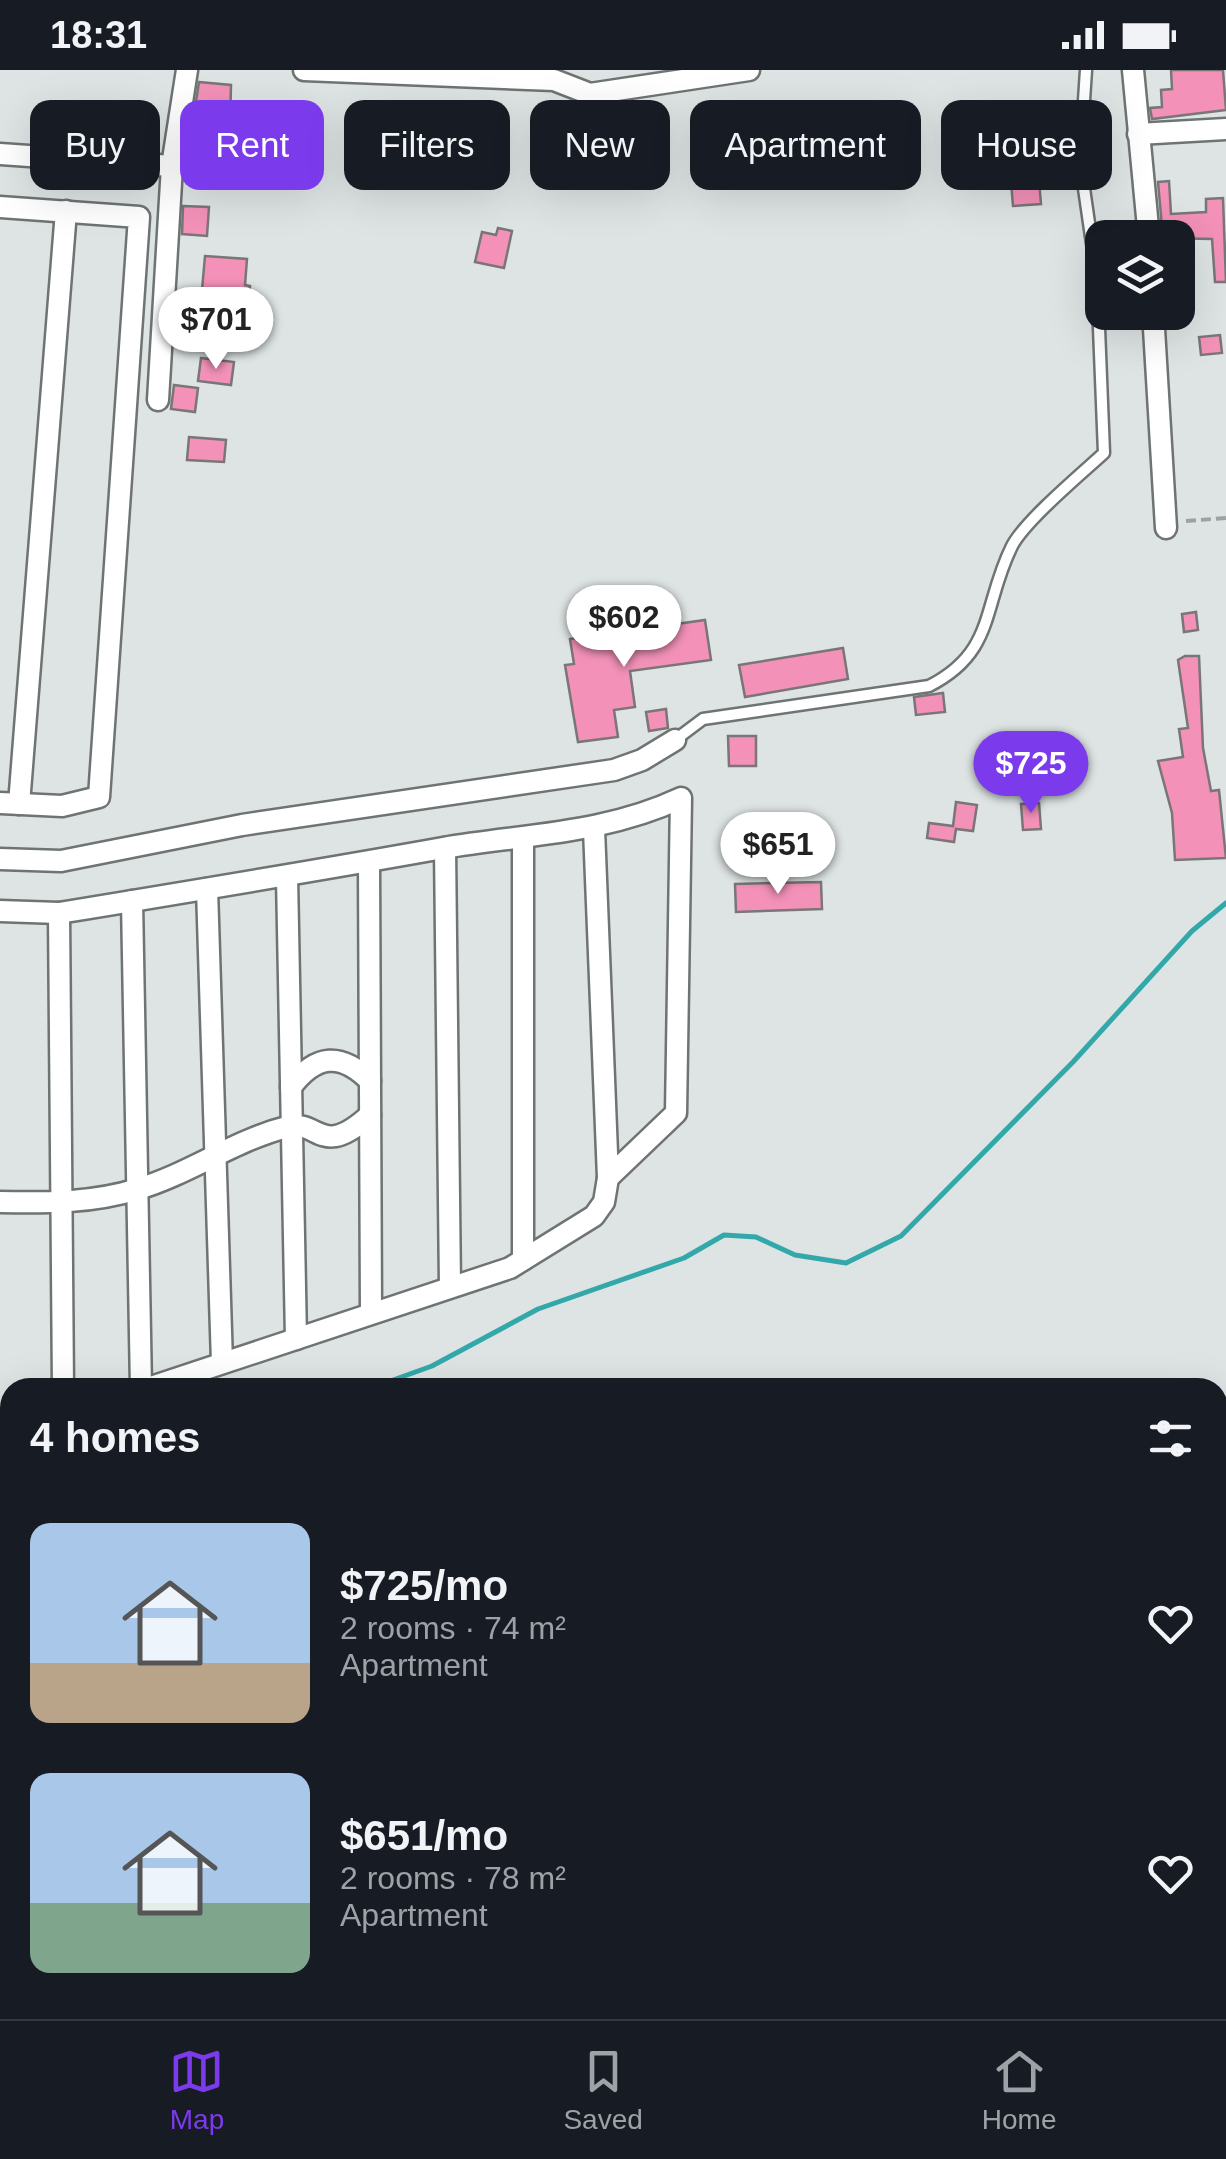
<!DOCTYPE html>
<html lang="en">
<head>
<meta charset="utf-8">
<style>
	:root { --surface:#171b24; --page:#20242c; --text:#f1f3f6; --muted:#9ea1a6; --line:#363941; --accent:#7c3aed }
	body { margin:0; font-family:Arial,sans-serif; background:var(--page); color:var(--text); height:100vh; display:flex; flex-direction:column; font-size:38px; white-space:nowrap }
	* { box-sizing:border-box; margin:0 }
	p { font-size:32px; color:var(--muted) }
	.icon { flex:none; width:55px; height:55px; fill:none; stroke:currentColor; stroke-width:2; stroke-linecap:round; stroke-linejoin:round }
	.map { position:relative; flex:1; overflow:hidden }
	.sheet { position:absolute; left:0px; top:1308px; width:1228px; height:642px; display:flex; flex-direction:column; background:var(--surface); border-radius:30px 30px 0 0; box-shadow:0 10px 40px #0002 }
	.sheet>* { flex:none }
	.hud { position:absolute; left:30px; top:30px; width:1168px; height:90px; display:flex; gap:20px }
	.buttons { position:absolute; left:1085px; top:150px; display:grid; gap:20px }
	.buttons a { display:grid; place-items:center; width:110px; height:110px; border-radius:20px; background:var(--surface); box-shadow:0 10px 40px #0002; font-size:50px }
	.price { position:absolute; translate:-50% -85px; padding:0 22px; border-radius:35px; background:#fff; color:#222; font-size:32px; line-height:65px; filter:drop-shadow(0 2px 5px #0008) }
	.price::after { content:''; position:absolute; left:50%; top:60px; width:30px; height:22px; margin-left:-15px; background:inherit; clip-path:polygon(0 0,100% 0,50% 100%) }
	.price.active { background:var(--accent); color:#fff }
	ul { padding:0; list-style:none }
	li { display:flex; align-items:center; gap:30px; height:250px; padding:0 30px }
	li span { display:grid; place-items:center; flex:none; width:280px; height:200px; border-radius:20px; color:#555 }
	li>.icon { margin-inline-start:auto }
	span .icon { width:120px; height:120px; fill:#fffc; stroke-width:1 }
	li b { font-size:42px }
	h2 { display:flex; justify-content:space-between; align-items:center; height:120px; padding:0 30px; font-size:42px }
	.chip { padding:0 35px; border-radius:20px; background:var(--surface); box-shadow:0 10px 40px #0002; font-size:35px; line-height:90px }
	.chip.active { background:var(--accent); color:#fff }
	.status { display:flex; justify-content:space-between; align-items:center; height:70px; padding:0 50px; background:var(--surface); direction:ltr }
	.status svg { height:28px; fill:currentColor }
	.dock { display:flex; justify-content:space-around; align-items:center; height:140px; border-top:2px solid var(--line); background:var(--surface); font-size:28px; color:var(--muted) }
	.dock a { display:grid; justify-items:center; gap:5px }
	.dock .active { color:var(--accent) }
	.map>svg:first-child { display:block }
	.water { fill:#33a8aa }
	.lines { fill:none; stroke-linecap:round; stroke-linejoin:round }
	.stream { stroke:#33a8aa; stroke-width:5 }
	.building { fill:#f391b8; stroke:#7a7577; stroke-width:2.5 }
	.lane-casing { stroke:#6e7373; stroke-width:15 }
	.street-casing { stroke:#6e7373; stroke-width:25 }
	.path { stroke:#9ca1a1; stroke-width:4; stroke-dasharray:10 5; stroke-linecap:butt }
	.lane { stroke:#fff; stroke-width:10 }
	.street { stroke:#fff; stroke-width:20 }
</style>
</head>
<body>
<div class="status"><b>18:31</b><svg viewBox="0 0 49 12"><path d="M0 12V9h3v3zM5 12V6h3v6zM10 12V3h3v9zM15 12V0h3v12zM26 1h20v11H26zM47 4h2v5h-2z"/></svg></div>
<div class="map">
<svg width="1226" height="1949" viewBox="0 0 1226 1949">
	<rect width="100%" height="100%" fill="#dee4e4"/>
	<g class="water">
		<path d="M1226,1365V1460L1218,1466V1371Z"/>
		<path d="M597,1940H676L671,1949H592Z"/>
	</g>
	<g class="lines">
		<g class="stream">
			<path d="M371,1318L432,1296L538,1239L684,1188L724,1165L756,1167L795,1185L846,1193L901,1166L1073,992L1192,861L1226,833"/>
			<path d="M0,1451L10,1447"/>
		</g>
	</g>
	<g class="building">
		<path d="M1171,0H1223L1226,40L1152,49L1150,38L1162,37L1161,20L1172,19Z"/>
		<path d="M199,12L231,15L229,97L197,93L199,70H190Z"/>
		<path d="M1038,98L1041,134L1013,136L1010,100Z"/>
		<path d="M1169,111L1171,144L1206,142V129L1223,128L1226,212H1215L1212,169L1163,168L1158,112Z"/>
		<path d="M183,136L209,137L207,166L182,164Z"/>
		<path d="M498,158L512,161L504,198L475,192L482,162L496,165Z"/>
		<path d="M205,186L247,189L245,215L250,216L249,227L253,228L251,252L207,249L209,220H202Z"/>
		<path d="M1220,265L1222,283L1201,285L1199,267Z"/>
		<path d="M201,288L234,292L231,315L198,311Z"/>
		<path d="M174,315L198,318L195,342L171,339Z"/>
		<path d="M189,367L226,370L224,392L187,390Z"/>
		<path d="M1196,542L1198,560L1184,562L1182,544Z"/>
		<path d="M705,550L711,590L630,601L635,637L614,640L618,667L578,672L565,595L574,594L570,569Z"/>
		<path d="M843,578L848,609L745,627L739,595Z"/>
		<path d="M1185,586H1199L1203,678L1211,721L1219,720L1226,788L1175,790L1172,743L1158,691L1183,687L1179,659L1188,658L1178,590Z"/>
		<path d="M943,623L945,642L916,645L914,627Z"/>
		<path d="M666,639L668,658L649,661L646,642Z"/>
		<path d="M728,666H756V696H729Z"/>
		<path d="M956,732L977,735L973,761L956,759L954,772L927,768L929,753L953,756Z"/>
		<path d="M1039,733L1041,759L1023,760L1021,734Z"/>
		<path d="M821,812L822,839L736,842L735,814Z"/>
	</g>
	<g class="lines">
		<defs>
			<path id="lane" d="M675,670L703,649L929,616C996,582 982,536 1012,476C1025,451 1081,404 1104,383L1097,208L1080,91L1086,0"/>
			<g id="street">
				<path d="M304,0L554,10L590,24L749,0"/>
				<path d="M1133,0L1149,168"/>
				<path d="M1138,64L1226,59"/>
				<path d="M0,84L172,96"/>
				<path d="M0,137L139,147L99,727L62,736L0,733"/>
				<path d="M1153,242L1166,458"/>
				<path d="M158,330L172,96L187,0"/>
				<path d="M19,734L66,141"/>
				<path d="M594,759L608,1108"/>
				<path d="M445,778L450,1217"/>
				<path d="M0,789L61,791L242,755L614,700L642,690L675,670"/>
				<path d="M369,794L371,1243"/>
				<path d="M287,807L296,1269"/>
				<path d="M207,819L222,1293"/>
				<path d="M132,831L141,1318"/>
				<path d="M0,841L59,843C187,822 315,801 443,778C526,764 604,764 681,728L676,1043L608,1108L604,1132L594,1146L510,1198L148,1318"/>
				<path d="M59,843L63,1318"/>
				<path d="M291,1017C316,984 341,982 370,1011"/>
				<path d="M0,1132C46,1133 93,1133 138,1119C189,1104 235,1070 287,1057C320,1049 320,1090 370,1045"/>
				<path d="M523,1190V768"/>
				<path d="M0,1389L10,1386"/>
			</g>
		</defs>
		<use href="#lane" class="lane-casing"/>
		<use href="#street" class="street-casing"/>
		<g class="path">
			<path d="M1186,451L1226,448"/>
			<path d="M1226,1495L1220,1503L1226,1522"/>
		</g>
		<use href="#lane" class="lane"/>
		<use href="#street" class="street"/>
	</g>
</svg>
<div class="buttons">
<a><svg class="icon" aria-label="layers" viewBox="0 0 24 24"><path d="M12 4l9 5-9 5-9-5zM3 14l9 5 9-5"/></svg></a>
</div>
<b class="price" style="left:216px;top:302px">$701</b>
<b class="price" style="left:624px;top:600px">$602</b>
<b class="price active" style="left:1031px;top:746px">$725</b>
<b class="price" style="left:778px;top:827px">$651</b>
<div class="hud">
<a class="chip">Buy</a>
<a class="chip active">Rent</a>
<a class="chip">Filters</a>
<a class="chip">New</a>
<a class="chip">Apartment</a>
<a class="chip">House</a>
</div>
<section class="sheet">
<h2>4 homes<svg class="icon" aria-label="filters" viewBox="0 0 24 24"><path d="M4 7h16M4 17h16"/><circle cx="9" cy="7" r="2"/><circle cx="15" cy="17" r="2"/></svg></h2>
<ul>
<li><span style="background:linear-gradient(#a9c7e8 70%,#b9a48a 0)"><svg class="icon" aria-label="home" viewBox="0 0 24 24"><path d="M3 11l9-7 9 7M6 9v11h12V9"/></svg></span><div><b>$725/mo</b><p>2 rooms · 74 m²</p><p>Apartment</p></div><svg class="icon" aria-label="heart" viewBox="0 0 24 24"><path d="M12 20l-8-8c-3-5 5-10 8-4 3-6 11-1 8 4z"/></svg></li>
<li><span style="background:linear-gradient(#a9c7e8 65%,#7fa58c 0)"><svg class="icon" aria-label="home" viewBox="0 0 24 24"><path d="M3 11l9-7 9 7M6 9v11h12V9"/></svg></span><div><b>$651/mo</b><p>2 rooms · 78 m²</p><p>Apartment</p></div><svg class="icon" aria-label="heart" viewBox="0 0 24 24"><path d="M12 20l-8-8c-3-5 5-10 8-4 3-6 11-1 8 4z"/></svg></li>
</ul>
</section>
</div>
<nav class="dock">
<a class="active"><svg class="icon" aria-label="map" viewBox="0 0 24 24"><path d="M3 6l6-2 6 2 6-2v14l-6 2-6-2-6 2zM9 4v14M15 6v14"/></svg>Map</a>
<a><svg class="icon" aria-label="saved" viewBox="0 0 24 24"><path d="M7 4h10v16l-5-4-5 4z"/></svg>Saved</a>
<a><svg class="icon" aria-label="home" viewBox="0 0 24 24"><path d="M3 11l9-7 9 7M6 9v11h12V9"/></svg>Home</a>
</nav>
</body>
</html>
